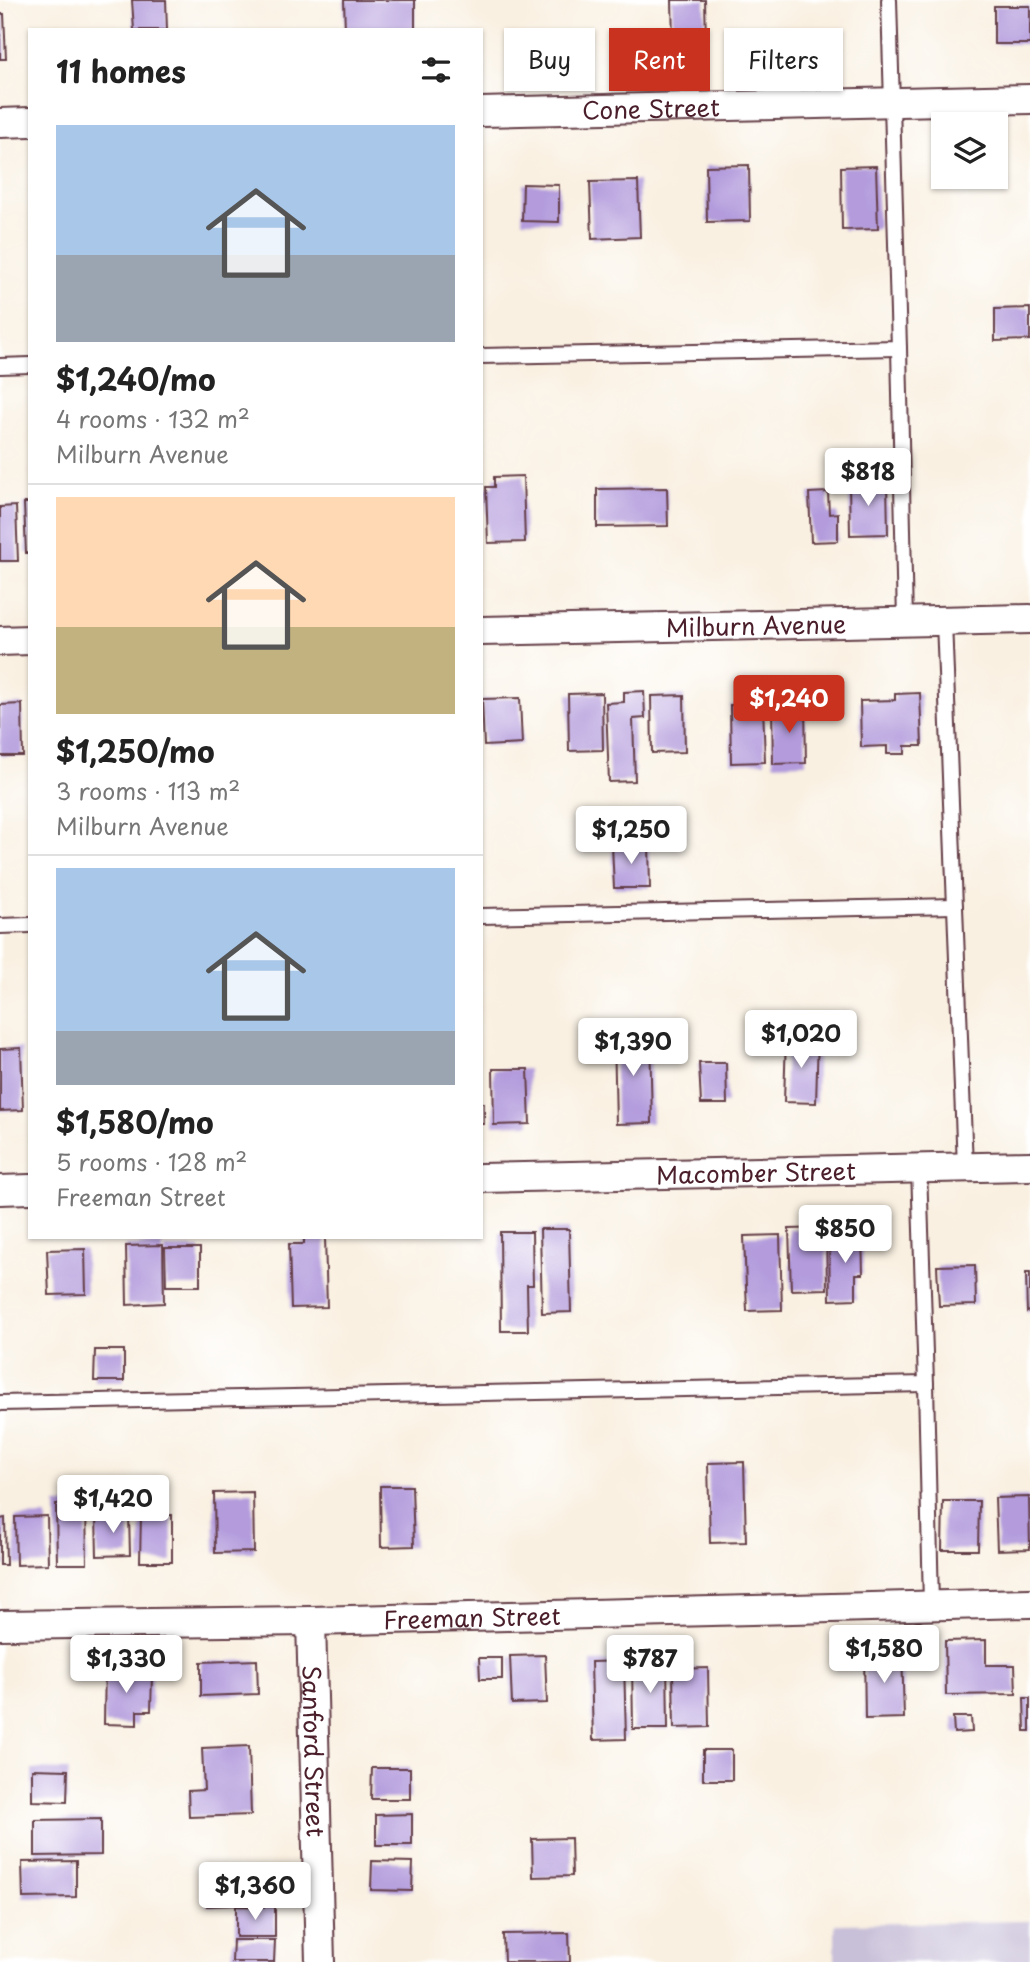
<!DOCTYPE html>
<html lang="en">
<head>
<meta charset="utf-8">
<style>
	:root { --surface:#fff; --page:#f6f6f6; --text:#222; --muted:#767676; --line:#e0e0e0; --accent:#c8321e }
	body { margin:0; font-family:"Playpen Sans",sans-serif; background:var(--page); color:var(--text); height:100vh; display:flex; flex-direction:column; font-size:26px; white-space:nowrap }
	* { box-sizing:border-box; margin:0 }
	p { font-size:23px; color:var(--muted) }
	.icon { flex:none; width:38px; height:38px; fill:none; stroke:currentColor; stroke-width:2; stroke-linecap:round; stroke-linejoin:round }
	.map { position:relative; flex:1; overflow:hidden }
	.panel { position:absolute; left:28px; top:28px; width:455px; height:1211px; display:flex; flex-direction:column; background:var(--surface); border-radius:0px; box-shadow:0 2px 5px #0004 }
	.panel>* { flex:none }
	.banner { position:absolute; left:504px; top:28px; width:420px; height:63px; display:flex; gap:14px }
	.tools { position:absolute; left:931px; top:112px; display:grid; gap:14px }
	.tools a { display:grid; place-items:center; width:77px; height:77px; border-radius:0px; background:var(--surface); box-shadow:0 2px 5px #0004; font-size:35px }
	.price { position:absolute; translate:-50% -60px; padding:0 16px; border-radius:7px; background:#fff; color:#222; font-size:23px; line-height:46px; filter:drop-shadow(0 2px 4px #0008) }
	.price::after { content:''; position:absolute; left:50%; top:42px; width:21px; height:16px; margin-left:-10px; background:inherit; clip-path:polygon(0 0,100% 0,50% 100%) }
	.price.current { background:var(--accent); color:#fff }
	ul { padding:0; list-style:none }
	li { display:grid; align-content:center; gap:14px; height:371px; padding:0 28px }
	li+li { border-top:2px solid var(--line) }
	li span { display:grid; place-items:center; height:217px; border-radius:0px; color:#555 }
	li>.icon { margin-inline-start:auto }
	span .icon { width:126px; height:126px; fill:#fffc; stroke-width:1 }
	li b { font-size:30px }
	h2 { display:flex; justify-content:space-between; align-items:center; height:84px; padding:0 28px; font-size:30px }
	.pill { padding:0 24px; border-radius:0px; background:var(--surface); box-shadow:0 2px 5px #0004; font-size:24px; line-height:63px }
	.pill.current { background:var(--accent); color:#fff }
	.map>svg:first-child { display:block }
	.industrial { fill:#c8bfd8 }
	.building { fill:#b39bdc }
	.lines { fill:none; stroke-linecap:round; stroke-linejoin:round }
	.service-casing { stroke:#643e46; stroke-width:18 }
	.minor-casing { stroke:#643e46; stroke-width:32 }
	.service { stroke:#fff; stroke-width:14 }
	.minor { stroke:#fff; stroke-width:28 }
	.labels { text-anchor:middle; dominant-baseline:central; stroke-width:7; stroke-linejoin:round; paint-order:stroke }
	.street-label { font-size:24px; fill:#4a1f2b; stroke:#fff }
</style>
</head>
<body>
<div class="map">
<svg width="1030" height="1962" viewBox="0 0 1030 1962">
	<rect width="100%" height="100%" fill="#fff"/>
	<filter id="ink" filterUnits="userSpaceOnUse"><feTurbulence type="fractalNoise" baseFrequency=".0143" numOctaves="2"/><feDisplacementMap in="SourceGraphic" scale="14" xChannelSelector="R" yChannelSelector="G"/><feConvolveMatrix kernelMatrix="1 2 1 2 8 2 1 2 1" color-interpolation-filters="sRGB"/></filter>
	<filter id="wash" filterUnits="userSpaceOnUse"><feTurbulence type="fractalNoise" baseFrequency=".00686" numOctaves="4" result="noise"/><feDisplacementMap in="SourceGraphic" scale="28" xChannelSelector="R" yChannelSelector="G"/><feGaussianBlur stdDeviation="1.57" result="paint"/><feColorMatrix in="noise" values="0 0 0 0 0 0 0 0 0 0 0 0 0 0 0 0 0 1.4 0 .05"/><feComposite in="paint" operator="in"/></filter>
	<g filter="url(#wash)">
		<rect width="100%" height="100%" fill="#f9f0e1"/>
		<path class="industrial" d="M1030,1921V1962H835V1924Z"/>
		<g id="blocks">
			<g class="building">
				<path d="M132,0H166L167,30H134Z"/>
				<path d="M344,0H415V30H345Z"/>
				<path d="M672,0H705L706,40L673,41Z"/>
				<rect x="994" y="6" width="36" height="38"/>
				<path d="M0,14H4L6,59H0Z"/>
				<path d="M749,165L750,221L707,222L706,166Z"/>
				<path d="M876,166L878,229L842,230L841,167Z"/>
				<path d="M638,181L640,237L592,239L590,182Z"/>
				<path d="M523,184L559,185V222L522,221Z"/>
				<path d="M1030,308V340L995,341V309Z"/>
				<path d="M523,476L525,542L488,543L486,487H494V477Z"/>
				<path d="M887,482L888,534L850,535L849,483Z"/>
				<path d="M667,488L668,526L597,527V489Z"/>
				<path d="M828,492L829,514L838,513V541L811,542L809,493Z"/>
				<path d="M24,503H30V553H26Z"/>
				<path d="M16,506L18,561H0V507Z"/>
				<path d="M644,691L645,718L633,719L635,781L609,782L606,703L624,702V692Z"/>
				<path d="M602,693L603,750L569,751L568,694Z"/>
				<path d="M920,693L922,746H905V754H887V746L861,747L860,701L895,700V694Z"/>
				<path d="M684,695L685,752L652,753L651,696Z"/>
				<path d="M520,698L522,744L484,746L482,699Z"/>
				<path d="M22,704L23,756H0V705Z"/>
				<path d="M730,705H763L765,762L731,763Z"/>
				<path d="M805,706L806,763L773,764L772,707Z"/>
				<path d="M649,844L650,888H614L612,845Z"/>
				<path d="M650,1033L652,1123L616,1124L614,1034Z"/>
				<path d="M786,1036L818,1037L816,1103L784,1102Z"/>
				<path d="M21,1048L23,1110L0,1111V1049Z"/>
				<path d="M699,1063H726L727,1104H701Z"/>
				<path d="M493,1069H528L530,1124L494,1125Z"/>
				<rect x="481" y="1103" width="3" height="21"/>
				<path d="M826,1228L827,1289L791,1290L789,1229Z"/>
				<path d="M540,1229H569L571,1312L542,1313Z"/>
				<path d="M500,1232H532L533,1285H527L528,1331H501Z"/>
				<path d="M862,1234L863,1274H856V1299L830,1300L829,1235Z"/>
				<path d="M780,1235L782,1310L747,1311L744,1236Z"/>
				<path d="M304,1237H325L327,1307L291,1308L289,1244H304Z"/>
				<path d="M163,1245L164,1303L127,1305L126,1246Z"/>
				<path d="M165,1248H200V1286H166Z"/>
				<path d="M85,1249L86,1294L49,1295L47,1250Z"/>
				<path d="M975,1265L976,1305L939,1306L937,1266Z"/>
				<path d="M1026,1273H1030V1311L1027,1312Z"/>
				<path d="M95,1350H124V1381H94Z"/>
				<path d="M744,1462L746,1542L710,1543L708,1463Z"/>
				<path d="M380,1486H412L414,1546L381,1547Z"/>
				<path d="M253,1492L254,1552L215,1553L214,1493Z"/>
				<path d="M1029,1497L1030,1549L997,1550L995,1498Z"/>
				<path d="M943,1501H979L978,1550H942Z"/>
				<path d="M86,1503L87,1564H57L56,1504Z"/>
				<path d="M96,1515H129L130,1555L97,1556Z"/>
				<path d="M141,1515H172V1562H140Z"/>
				<path d="M47,1516L48,1564L16,1565L15,1517Z"/>
				<path d="M5,1518L6,1565H0V1519Z"/>
				<path d="M986,1640V1665H1015L1016,1694L946,1695L945,1641Z"/>
				<path d="M902,1650L904,1718L865,1719L864,1651Z"/>
				<path d="M545,1655L547,1703L512,1704L510,1656Z"/>
				<path d="M479,1658H502V1679H480Z"/>
				<path d="M257,1660L258,1694L201,1696V1662Z"/>
				<path d="M667,1660L668,1729H633L632,1661Z"/>
				<path d="M624,1661L626,1739L593,1740L591,1662Z"/>
				<path d="M105,1665L132,1666V1674L152,1675L151,1711H137V1725L104,1724Z"/>
				<path d="M708,1668L709,1727L674,1728L673,1669Z"/>
				<path d="M1024,1698H1030V1731H1025Z"/>
				<path d="M953,1717H971L972,1732L954,1733Z"/>
				<path d="M249,1746L251,1815L189,1817L188,1791L204,1790L202,1748Z"/>
				<rect x="703" y="1750" width="29" height="30"/>
				<path d="M372,1768H410V1799H371Z"/>
				<path d="M32,1769L68,1770L67,1802L32,1801Z"/>
				<path d="M412,1814V1845H376V1815Z"/>
				<path d="M101,1819V1855L35,1856V1820Z"/>
				<path d="M571,1838L572,1876L533,1877L532,1839Z"/>
				<path d="M76,1861V1897L23,1898L22,1862Z"/>
				<path d="M372,1861L413,1862L412,1891L371,1890Z"/>
				<path d="M272,1872L273,1904L207,1906L206,1873Z"/>
				<path d="M236,1906L275,1907V1937H236Z"/>
				<path d="M569,1933L570,1962H504L503,1934Z"/>
				<path d="M233,1940H275L274,1962H232Z"/>
			</g>
		</g>
	</g>
	<g filter="url(#ink)">
		<use href="#blocks" fill-opacity="0" stroke="#643e46" stroke-width="2"/>
		<g class="lines">
			<defs>
				<g id="service">
					<path d="M899,348L905,622"/>
					<path d="M481,356L899,348L889,0"/>
					<path d="M0,366L30,365"/>
					<path d="M944,621L965,1167"/>
					<path d="M481,916L955,906"/>
					<path d="M0,926L30,925"/>
					<path d="M926,1384L931,1605"/>
					<path d="M0,1403L926,1384L919,1168"/>
				</g>
				<g id="minor">
					<path id="s1" d="M481,112L1030,99"/>
					<path d="M0,123L30,122"/>
					<path id="s2" d="M481,631L1030,619"/>
					<path d="M0,641L30,640"/>
					<path id="s3" d="M481,1178L1030,1166"/>
					<path d="M0,1190L30,1189"/>
					<path id="s4" d="M311,1621L320,1962"/>
					<path id="s5" d="M0,1625L311,1621L1030,1603"/>
				</g>
			</defs>
			<use href="#service" class="service-casing"/>
			<use href="#minor" class="minor-casing"/>
			<use href="#service" class="service"/>
			<use href="#minor" class="minor"/>
		</g>
	</g>
	<g class="labels">
		<g class="street-label">
			<text stroke="none"><textPath href="#s1" startOffset="170">Cone Street</textPath></text>
			<text stroke="none"><textPath href="#s2" startOffset="275">Milburn Avenue</textPath></text>
			<text stroke="none"><textPath href="#s3" startOffset="275">Macomber Street</textPath></text>
			<text stroke="none"><textPath href="#s5" startOffset="472">Freeman Street</textPath></text>
			<text stroke="none"><textPath href="#s4" startOffset="130">Sanford Street</textPath></text>
		</g>
	</g>
</svg>
<div class="tools">
<a><svg class="icon" aria-label="layers" viewBox="0 0 24 24"><path d="M12 4l9 5-9 5-9-5zM3 14l9 5 9-5"/></svg></a>
</div>
<b class="price" style="left:868px;top:508px">$818</b>
<b class="price current" style="left:789px;top:735px">$1,240</b>
<b class="price" style="left:631px;top:866px">$1,250</b>
<b class="price" style="left:801px;top:1070px">$1,020</b>
<b class="price" style="left:633px;top:1078px">$1,390</b>
<b class="price" style="left:845px;top:1265px">$850</b>
<b class="price" style="left:113px;top:1535px">$1,420</b>
<b class="price" style="left:884px;top:1685px">$1,580</b>
<b class="price" style="left:126px;top:1695px">$1,330</b>
<b class="price" style="left:650px;top:1695px">$787</b>
<b class="price" style="left:255px;top:1922px">$1,360</b>
<div class="banner">
<a class="pill">Buy</a>
<a class="pill current">Rent</a>
<a class="pill">Filters</a>
</div>
<section class="panel">
<h2>11 homes<svg class="icon" aria-label="filters" viewBox="0 0 24 24"><path d="M4 7h16M4 17h16"/><circle cx="9" cy="7" r="2"/><circle cx="15" cy="17" r="2"/></svg></h2>
<ul>
<li><span style="background:linear-gradient(#a9c7e8 60%,#9aa5b1 0)"><svg class="icon" aria-label="home" viewBox="0 0 24 24"><path d="M3 11l9-7 9 7M6 9v11h12V9"/></svg></span><div><b>$1,240/mo</b><p>4 rooms · 132 m²</p><p>Milburn Avenue</p></div></li>
<li><span style="background:linear-gradient(#ffd9b3 60%,#c2b280 0)"><svg class="icon" aria-label="home" viewBox="0 0 24 24"><path d="M3 11l9-7 9 7M6 9v11h12V9"/></svg></span><div><b>$1,250/mo</b><p>3 rooms · 113 m²</p><p>Milburn Avenue</p></div></li>
<li><span style="background:linear-gradient(#a9c7e8 75%,#9aa5b1 0)"><svg class="icon" aria-label="home" viewBox="0 0 24 24"><path d="M3 11l9-7 9 7M6 9v11h12V9"/></svg></span><div><b>$1,580/mo</b><p>5 rooms · 128 m²</p><p>Freeman Street</p></div></li>
</ul>
</section>
</div>
</body>
</html>
